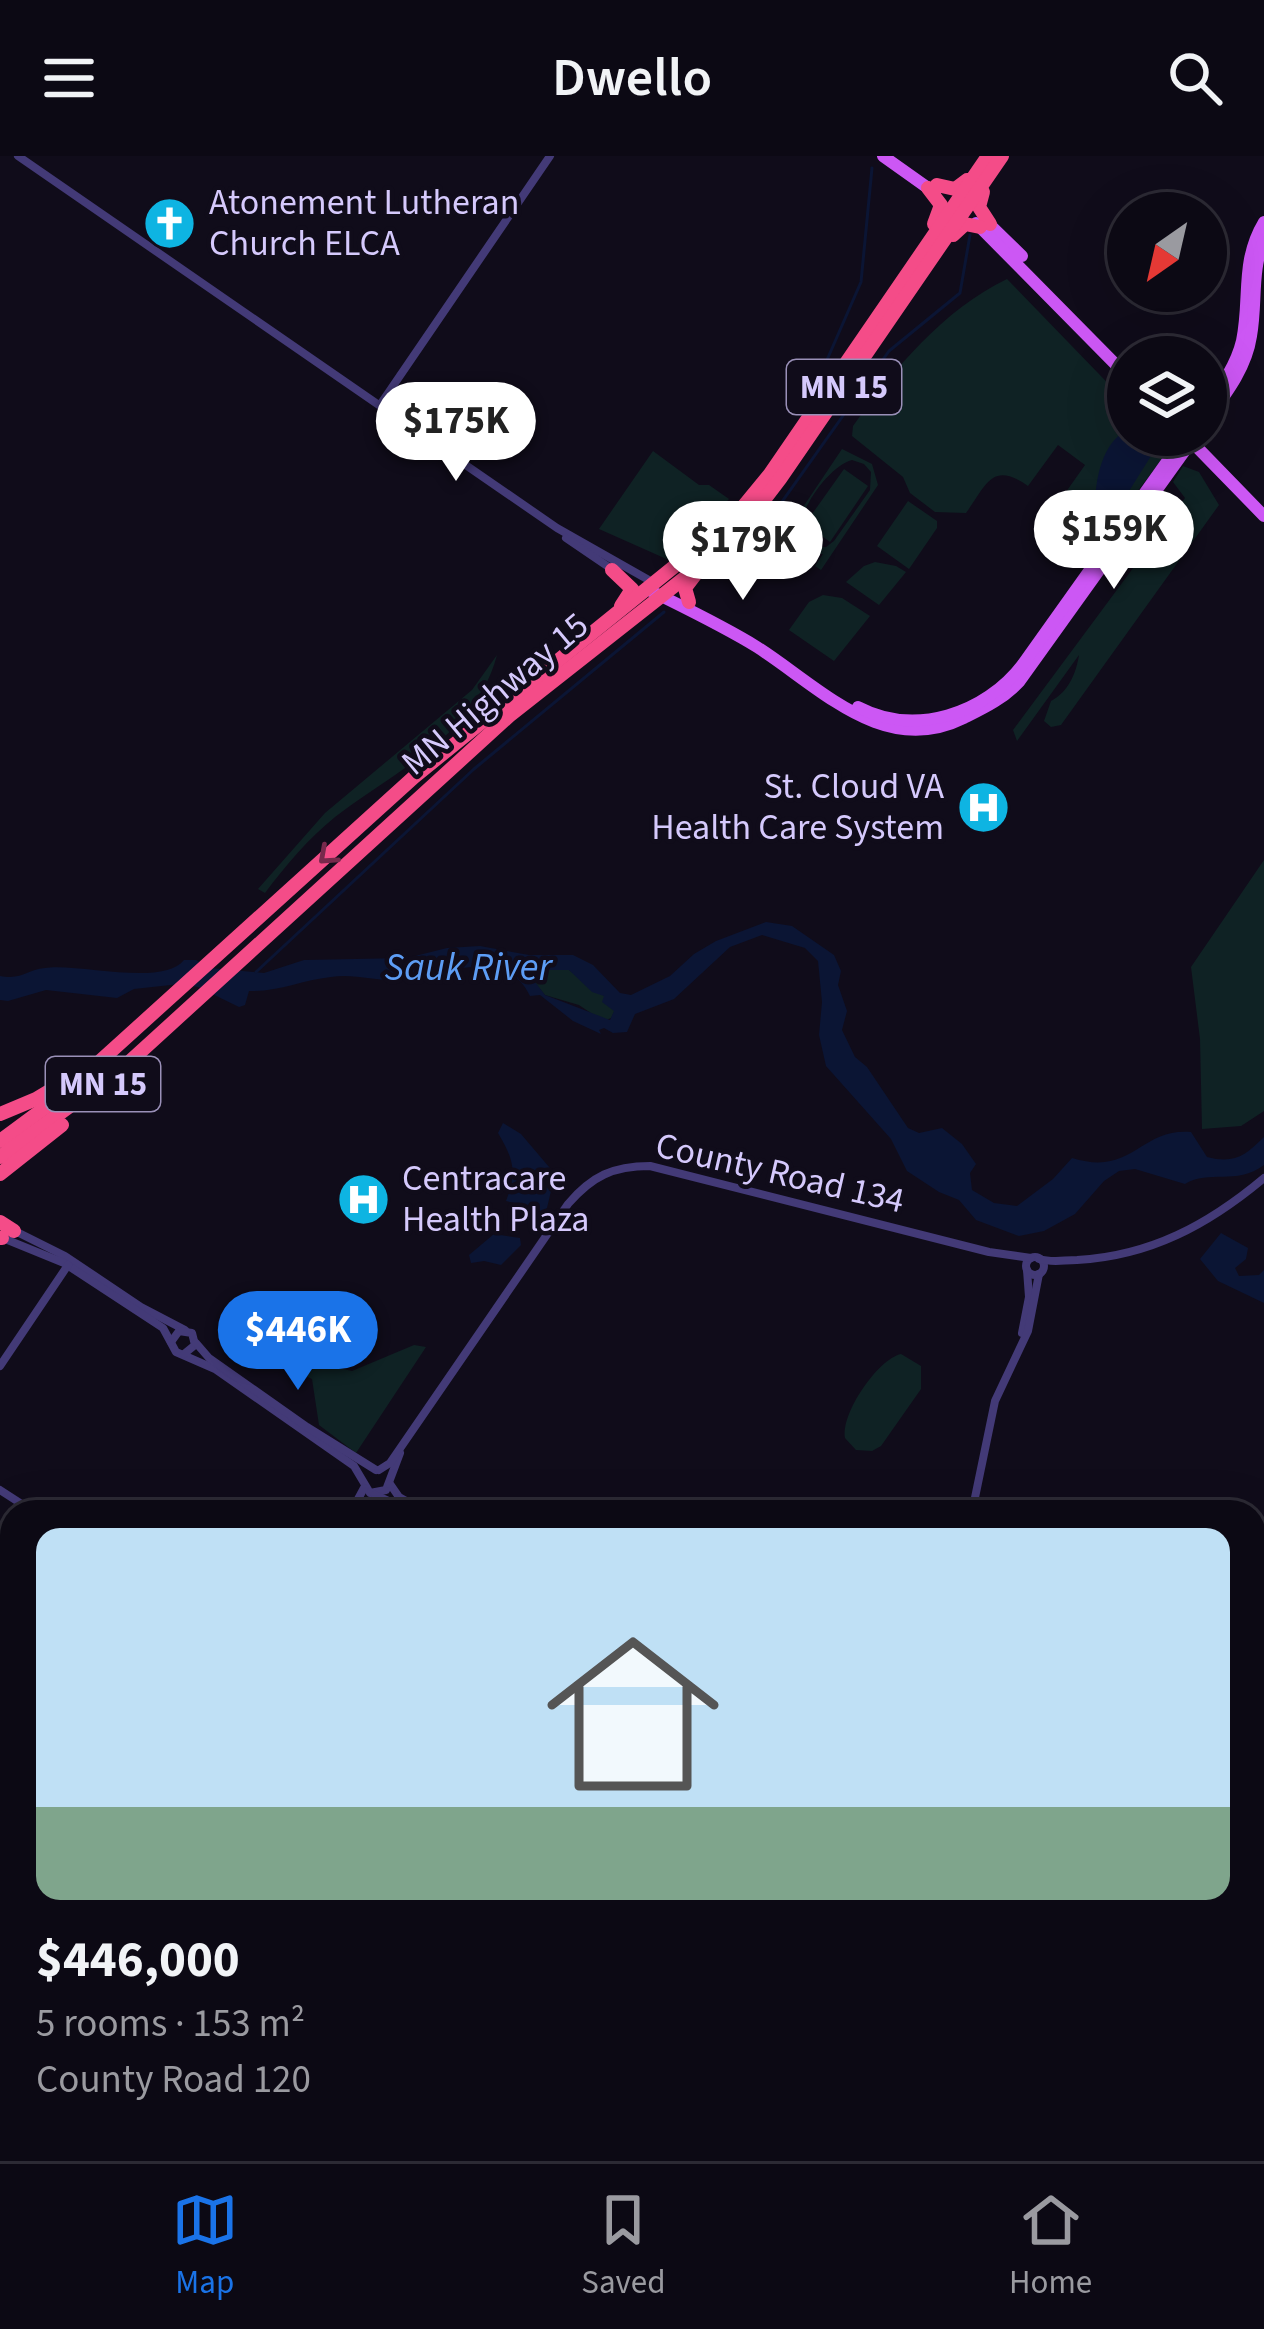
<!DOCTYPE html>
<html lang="en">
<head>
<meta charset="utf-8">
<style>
	:root { --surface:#0c0914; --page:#1a1722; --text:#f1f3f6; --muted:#9a9aa0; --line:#2c2a34; --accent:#1a73e8 }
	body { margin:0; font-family:"Source Sans 3",sans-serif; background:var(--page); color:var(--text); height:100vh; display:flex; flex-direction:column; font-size:45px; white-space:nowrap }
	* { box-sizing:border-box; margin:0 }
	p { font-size:39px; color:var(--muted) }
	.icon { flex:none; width:66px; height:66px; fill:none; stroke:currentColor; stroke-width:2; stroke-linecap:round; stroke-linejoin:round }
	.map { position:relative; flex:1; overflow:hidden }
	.sheet { position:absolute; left:0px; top:1344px; width:1266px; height:663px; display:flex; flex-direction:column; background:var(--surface); border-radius:36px 36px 0 0; box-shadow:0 12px 48px #0002,0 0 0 3px var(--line) }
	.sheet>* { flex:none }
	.needle { width:78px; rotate:214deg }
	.buttons { position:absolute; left:1107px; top:36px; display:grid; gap:24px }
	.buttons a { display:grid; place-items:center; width:120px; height:120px; border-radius:50%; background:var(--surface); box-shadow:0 12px 48px #0002,0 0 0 3px var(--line); font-size:60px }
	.price { position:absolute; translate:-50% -102px; padding:0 27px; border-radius:42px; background:#fff; color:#222; font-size:39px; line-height:78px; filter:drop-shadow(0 3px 6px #0008) }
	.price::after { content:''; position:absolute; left:50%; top:72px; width:36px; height:27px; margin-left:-18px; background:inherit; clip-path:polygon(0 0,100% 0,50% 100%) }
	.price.on { background:var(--accent); color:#fff }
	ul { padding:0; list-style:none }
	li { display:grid; align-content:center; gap:24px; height:636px; padding:0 36px }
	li+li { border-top:3px solid var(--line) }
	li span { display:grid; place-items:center; height:372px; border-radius:24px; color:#555 }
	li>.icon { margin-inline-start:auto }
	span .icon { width:216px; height:216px; fill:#fffc; stroke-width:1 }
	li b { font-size:51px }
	header { display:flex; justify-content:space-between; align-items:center; height:156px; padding:0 36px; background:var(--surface); font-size:54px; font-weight:600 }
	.menu { display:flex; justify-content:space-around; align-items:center; height:168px; border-top:3px solid var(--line); background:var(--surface); font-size:33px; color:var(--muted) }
	.menu a { display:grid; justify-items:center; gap:6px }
	.menu .on { color:var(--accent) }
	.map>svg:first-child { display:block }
	.green { fill:#0f2224; fill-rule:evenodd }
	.water { fill:#0b1534; fill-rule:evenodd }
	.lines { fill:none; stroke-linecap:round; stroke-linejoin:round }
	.stream { stroke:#0b1534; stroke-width:3 }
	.minor { stroke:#433a77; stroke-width:8 }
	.major { stroke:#cc57f4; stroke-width:12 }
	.highway { stroke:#f44c88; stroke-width:14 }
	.oneway { stroke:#77294c }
	.labels { text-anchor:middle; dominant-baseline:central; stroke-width:9; stroke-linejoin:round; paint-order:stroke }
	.shield { fill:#100c1a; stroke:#9a90b8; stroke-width:3 }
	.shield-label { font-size:33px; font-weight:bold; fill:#d5c9fc }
	.poi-label { font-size:36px; fill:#d5c9fc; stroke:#100c1a; text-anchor:start }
	.street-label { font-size:36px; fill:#d5c9fc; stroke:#100c1a }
	.water-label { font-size:39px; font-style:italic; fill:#5d9df5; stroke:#100c1a }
</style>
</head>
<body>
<header><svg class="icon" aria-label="menu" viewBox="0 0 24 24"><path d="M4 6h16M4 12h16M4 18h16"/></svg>Dwello<svg class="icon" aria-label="search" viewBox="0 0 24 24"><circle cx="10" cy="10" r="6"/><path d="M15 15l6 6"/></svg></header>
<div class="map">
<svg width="1264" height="2005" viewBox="0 0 1264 2005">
	<rect width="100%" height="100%" fill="#100c1a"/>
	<g class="green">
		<path d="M1007,123L1128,248V279H1158L1173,288L1104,380L1056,350L1085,309L1058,289L1028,330C992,305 987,328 966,357L935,356L910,337L903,321L852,280L853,270C893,214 944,153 1007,123Z"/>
		<path d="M842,293L872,308L878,329L821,414L815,410L823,398C804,398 792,389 791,369ZM852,304L864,308L871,316L870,334L834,385L826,391H812L800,380C796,356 829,310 852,304Z"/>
		<path d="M653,295L699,329H709L729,343L671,405L599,373Z"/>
		<path d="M1183,310L1199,316L1219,349L1061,569L1051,571L1044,565L1051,545C1068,536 1076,518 1079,499L1017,585L1013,574L1185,342L1173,326Z"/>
		<path d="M844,313L868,330L830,386L805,368Z"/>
		<path d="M908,345L937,365V372L909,413L877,390Z"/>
		<path d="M875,406L896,410L906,416L879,449L846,426L864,410Z"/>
		<path d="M823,439L842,442L870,460L834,505L789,474L809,446Z"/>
		<path d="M497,499C476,579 396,614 335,661C308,683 286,709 265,737L258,733L325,657L472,534Z"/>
		<path d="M1264,704V955L1241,970L1202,973L1200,883L1191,811Z"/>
		<path d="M541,814H569L604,840L615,854L611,862L603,865L579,849L545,839L531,822Z"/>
		<path d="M414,1189L426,1191L356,1297L319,1269L312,1223L296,1215L299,1203L352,1215Z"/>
		<path d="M901,1198L921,1210V1233L881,1290L872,1295L856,1294L845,1282C840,1258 878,1203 901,1198Z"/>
		<path d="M298,1995H449L431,2000L427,2005H291Z"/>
	</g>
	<g class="water">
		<path d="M1126,274L1128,279H1136L1149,289L1151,300L1119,351L1107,355L1095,347C1096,321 1102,289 1126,274Z"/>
		<path d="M766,766L792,770L834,799L841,815L838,829L847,855L842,874L855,901L867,911L908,972L919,977L942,972L962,988L976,1008L970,1017L972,1034L994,1047L1017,1050L1053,1023L1072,1002C1133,1021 1139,972 1191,976L1207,1001C1234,1008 1245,1000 1264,981V1009C1236,1030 1209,1013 1185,1028L1135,1013L1119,1015L1104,1025L1075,1058L1044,1075L1019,1080L976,1064L959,1044L939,1036L907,1015L891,983L826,910L819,879L822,846L818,805L805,792L762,779L730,791L674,843L635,858L627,876L613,877L604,872L599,874L601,878L573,865L540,839L530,840C505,789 449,818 406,824C381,827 356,817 331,821C302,824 279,836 249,835L245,849L239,851L198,831L180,828L134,833L117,842L46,834L8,845L0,844V820C23,824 26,814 45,812C79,807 163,831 184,804H196L210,812L264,817L304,804L407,802L447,792L480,790L529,799H573L593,809L620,837L631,839L670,820L694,798L716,785ZM541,814H569L592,836L604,840L602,846L614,855L610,864L545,839L532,822Z"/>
		<path d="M503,967L521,978L555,1018L547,1052L535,1060L525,1050L506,1045C517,1015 514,1004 498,977Z"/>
		<path d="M1221,1077L1248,1092L1246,1103L1235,1112L1239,1120L1259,1119L1264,1114V1147L1218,1125L1200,1103Z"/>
		<path d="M494,1078L520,1082L521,1089L501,1109L484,1105L471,1107L469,1099Z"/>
	</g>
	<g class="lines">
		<g class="stream">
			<path d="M816,229L861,126L872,12"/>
			<path d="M711,421L769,364L889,195L960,137L970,79"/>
			<path d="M256,816L474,613L664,456"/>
		</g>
		<g class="minor">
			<path d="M18,0L557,372L654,427"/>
			<path d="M380,249L550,0"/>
			<path d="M566,382L613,414"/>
			<path d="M15,1075L65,1100L141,1151L185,1174"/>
			<path d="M0,1081L64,1107L163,1172L176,1196L215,1213L354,1310L370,1337L386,1334L400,1297"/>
			<circle cx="1035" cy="1110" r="9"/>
			<path d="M1039,1103C1053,1107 1063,1104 1077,1104C1150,1100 1208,1069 1264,1022"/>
			<path d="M1022,1177L1029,1141L1027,1114"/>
			<path d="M171,1186L179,1175L192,1177L195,1189L184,1198"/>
			<path d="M196,1187L209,1202L307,1271L376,1314"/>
			<path d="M0,1210L68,1109"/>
			<path d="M379,1314L390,1307L568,1048C592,1020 613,1010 650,1010L989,1096L1031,1102"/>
			<path d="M390,1328L399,1341L425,1356"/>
			<path d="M0,1334L34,1356"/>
			<path d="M375,1339L413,1356"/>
			<path d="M351,1356L364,1332"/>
			<path d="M972,1356L995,1245L1028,1175L1039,1118"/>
			<path d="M0,1666L12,1675"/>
			<path d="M1254,1944L1264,1951"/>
			<path d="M0,1983L12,1965"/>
			<path d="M256,1995L264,2005"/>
		</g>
		<g class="major">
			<path d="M883,0L935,37"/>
			<path d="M985,64L1022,100"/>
			<path d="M976,67L1128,221"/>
			<path d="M1206,251C1221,230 1236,210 1242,185C1251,142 1240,106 1264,66"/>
			<path d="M1206,265C1225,239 1246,213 1251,180C1257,146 1251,116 1264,84"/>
			<path d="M1190,284L1264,360"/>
			<path d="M649,434C685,452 723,470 757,491C821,532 884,602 964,562C984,552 1003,543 1019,526L1196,279"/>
			<path d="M858,551C915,581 985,558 1023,508L1186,279"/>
			<path d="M664,1995L666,2005"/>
			<path d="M673,1995L675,2005"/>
		</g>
		<g class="highway">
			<path d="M937,29L955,33L967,24"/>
			<path d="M928,32L941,49L934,68"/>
			<path d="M983,36L979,51L990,68"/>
			<path d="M953,79L965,68L980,71"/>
			<path d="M612,414L632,433L621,450"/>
			<path d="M689,446L685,432L695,419"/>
			<path d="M0,958L36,943L71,922"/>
			<path d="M0,985L66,936L414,621L733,363L770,318L988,0"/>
			<path d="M0,1001L126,909L509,560L711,401L751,361L780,323L1002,0"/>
			<path d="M0,1018L62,969"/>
			<path d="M0,1066L14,1075"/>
			<path d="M0,1082H2"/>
		</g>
	</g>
	<defs><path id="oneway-chevron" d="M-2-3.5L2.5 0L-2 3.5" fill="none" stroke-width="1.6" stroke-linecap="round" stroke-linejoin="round" transform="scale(3)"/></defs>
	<use class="oneway" href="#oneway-chevron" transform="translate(327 700) rotate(138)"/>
	<defs>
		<symbol id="church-disc" viewBox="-11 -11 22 22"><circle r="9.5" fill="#0eb4e2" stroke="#100c1a"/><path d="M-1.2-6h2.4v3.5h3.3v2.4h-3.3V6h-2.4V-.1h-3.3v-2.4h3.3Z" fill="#fff"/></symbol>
		<symbol id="hospital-disc" viewBox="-11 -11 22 22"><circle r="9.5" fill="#0eb4e2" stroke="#100c1a"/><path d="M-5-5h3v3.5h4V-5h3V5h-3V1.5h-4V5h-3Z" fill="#fff"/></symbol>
	</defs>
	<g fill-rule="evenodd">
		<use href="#church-disc" x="140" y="38" width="59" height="59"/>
		<use href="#hospital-disc" x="954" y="622" width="59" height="59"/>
		<use href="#hospital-disc" x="334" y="1014" width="59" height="59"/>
	</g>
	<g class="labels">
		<g class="shield">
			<rect x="787" y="204" width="114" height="54" rx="9"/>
			<rect x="46" y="901" width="114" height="54" rx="9"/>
		</g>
		<g class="shield-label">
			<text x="844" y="231">MN 15</text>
			<text x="103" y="928">MN 15</text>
		</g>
		<g class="poi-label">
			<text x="209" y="46">Atonement Lutheran<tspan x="209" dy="41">Church ELCA</tspan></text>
			<text x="944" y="630" text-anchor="end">St. Cloud VA<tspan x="944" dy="41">Health Care System</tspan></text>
			<text x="402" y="1022">Centracare<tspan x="402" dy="41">Health Plaza</tspan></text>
		</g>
		<g class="street-label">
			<text transform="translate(495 538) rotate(-40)">MN Highway 15</text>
			<text transform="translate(780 1017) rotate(13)">County Road 134</text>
		</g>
		<g class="water-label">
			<text x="468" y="812">Sauk River</text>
		</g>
	</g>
</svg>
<div class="buttons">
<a><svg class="needle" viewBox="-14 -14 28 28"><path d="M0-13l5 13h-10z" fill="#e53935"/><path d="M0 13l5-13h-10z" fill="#9a9aa0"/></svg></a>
<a><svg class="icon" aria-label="layers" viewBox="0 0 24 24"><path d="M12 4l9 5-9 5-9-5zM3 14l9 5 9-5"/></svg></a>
</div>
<b class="price" style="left:456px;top:328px">$175K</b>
<b class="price" style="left:1114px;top:436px">$159K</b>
<b class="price" style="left:743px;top:447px">$179K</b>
<b class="price on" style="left:298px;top:1237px">$446K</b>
<section class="sheet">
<ul>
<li><span style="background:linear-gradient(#bfe0f5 75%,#7fa58c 0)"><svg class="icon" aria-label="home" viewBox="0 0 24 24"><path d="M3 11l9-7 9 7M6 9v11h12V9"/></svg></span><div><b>$446,000</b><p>5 rooms · 153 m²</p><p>County Road 120</p></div></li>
</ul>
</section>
</div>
<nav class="menu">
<a class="on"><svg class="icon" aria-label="map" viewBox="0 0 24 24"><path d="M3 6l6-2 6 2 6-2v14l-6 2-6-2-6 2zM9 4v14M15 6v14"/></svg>Map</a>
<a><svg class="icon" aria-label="saved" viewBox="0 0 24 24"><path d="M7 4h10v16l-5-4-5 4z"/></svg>Saved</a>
<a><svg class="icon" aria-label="home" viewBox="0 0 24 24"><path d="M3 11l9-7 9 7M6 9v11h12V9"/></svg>Home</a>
</nav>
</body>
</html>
